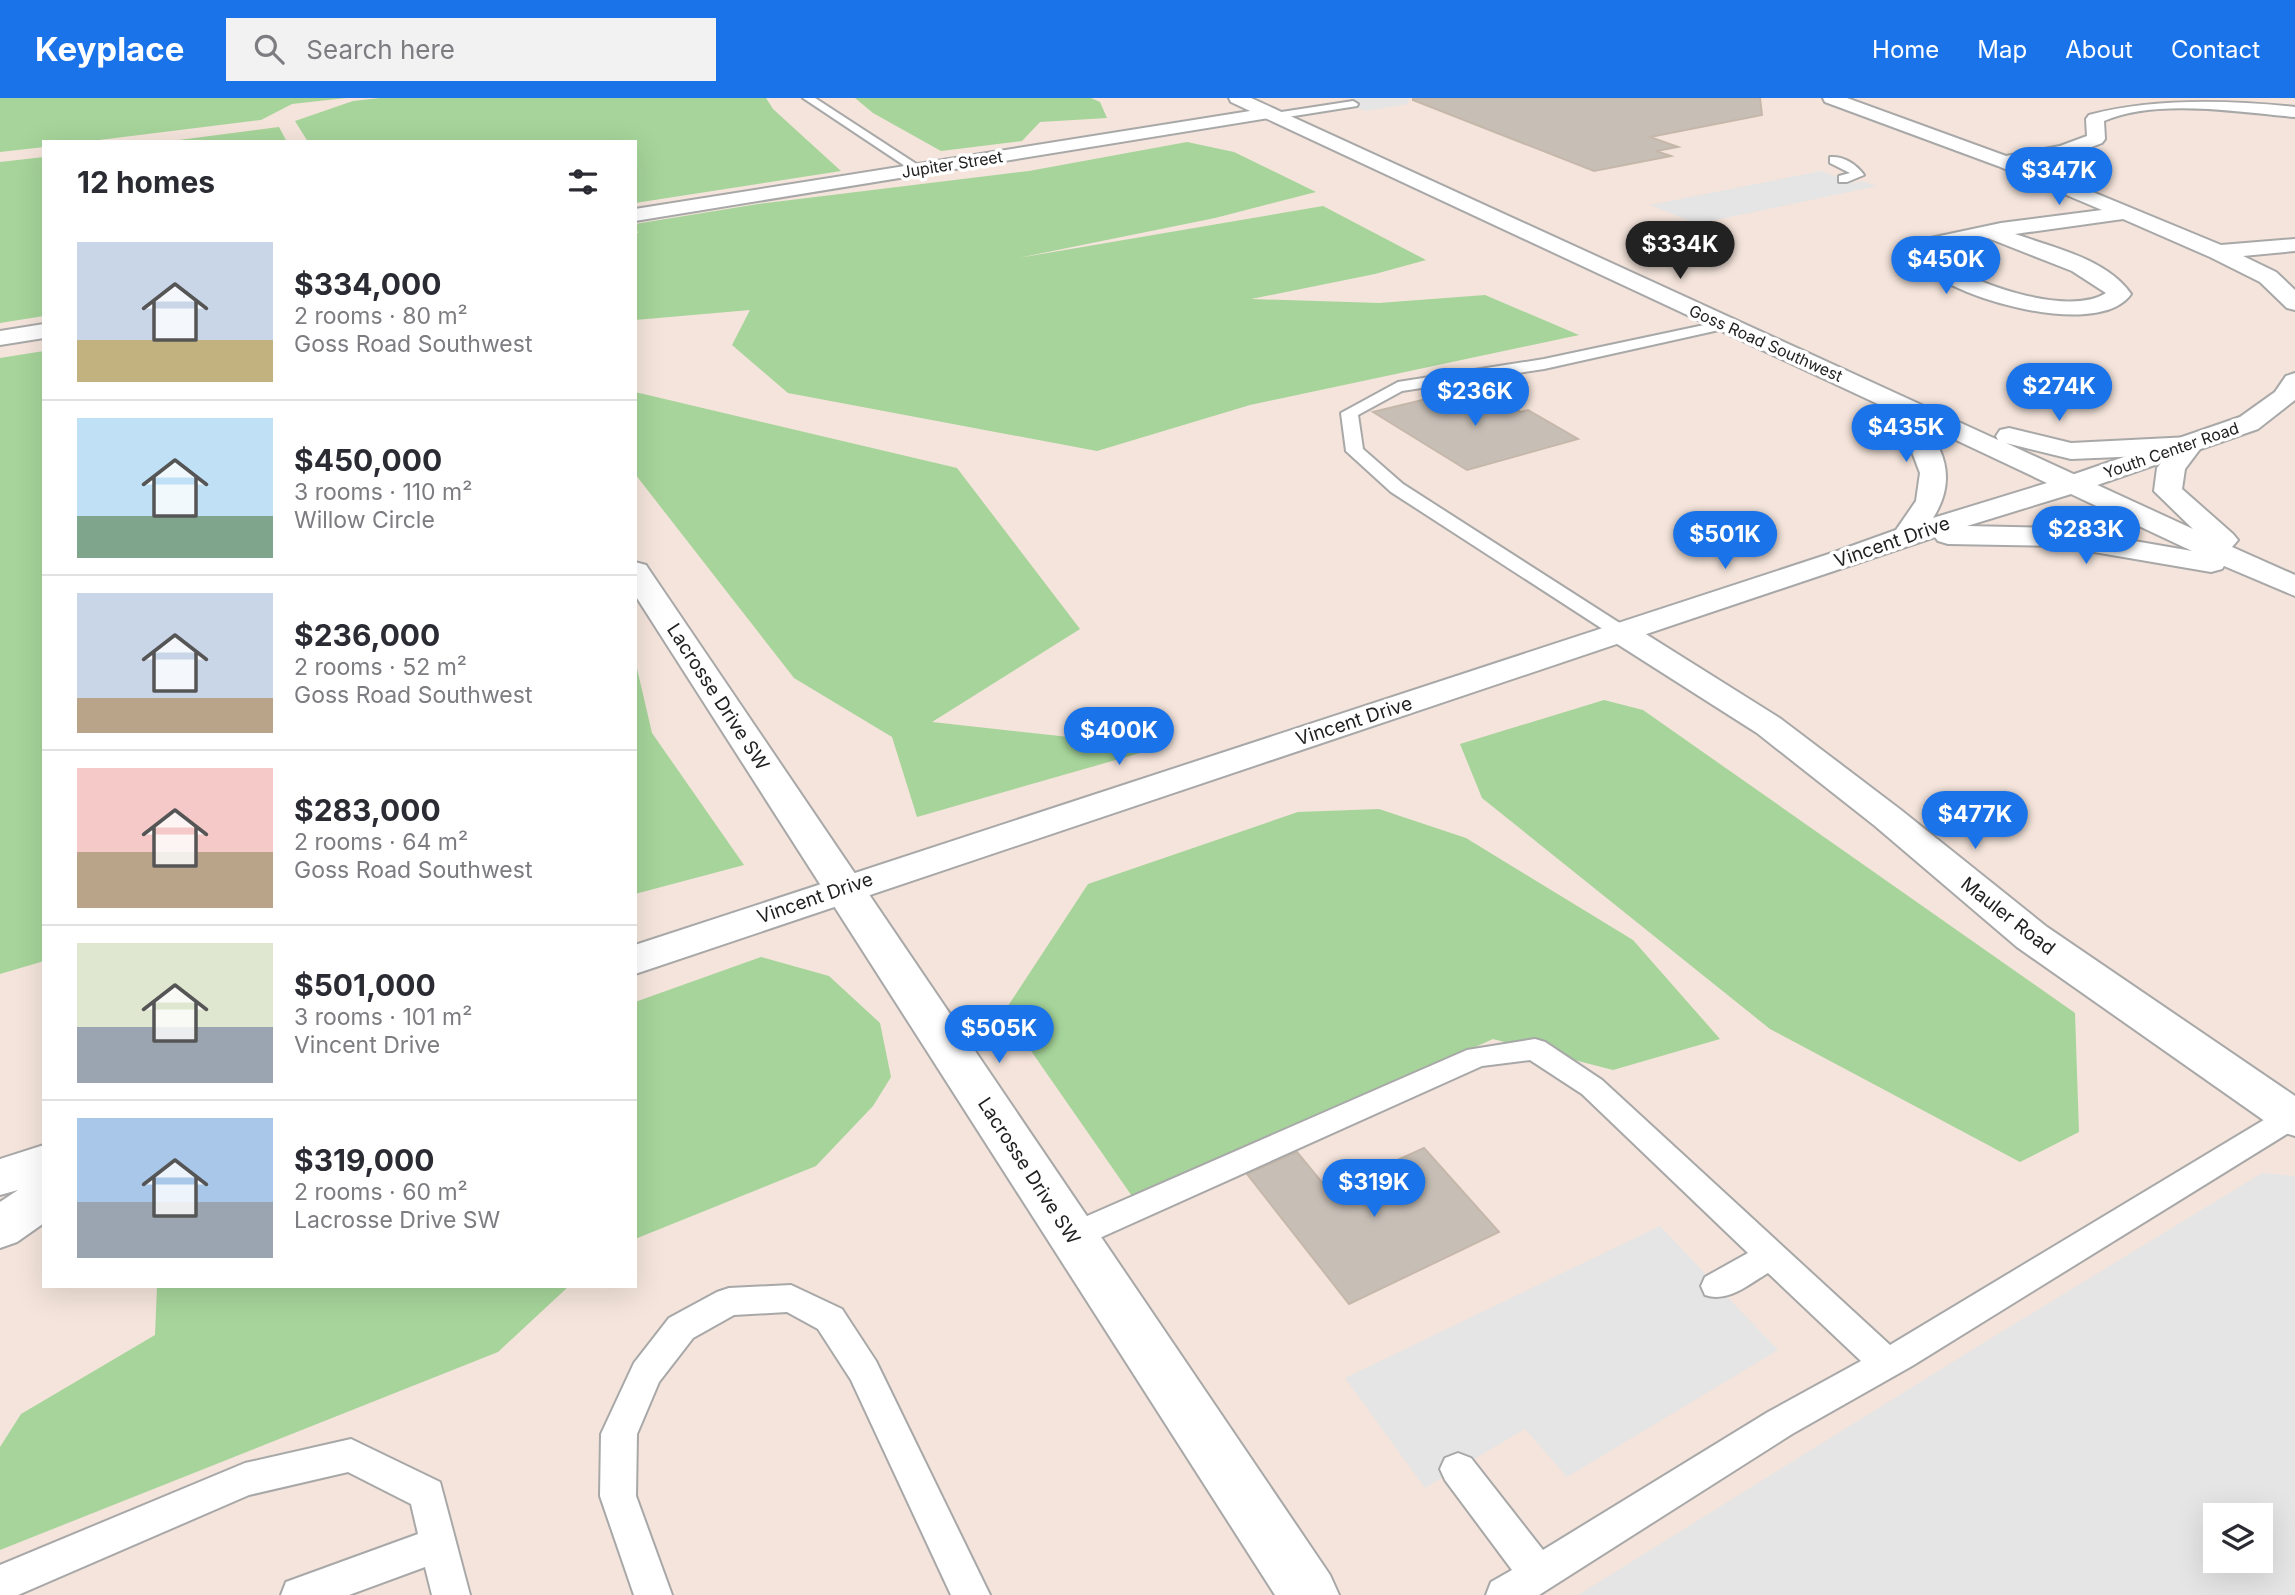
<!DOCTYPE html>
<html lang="en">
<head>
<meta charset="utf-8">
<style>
	:root { --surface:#fff; --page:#f2f2f3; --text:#2b2b33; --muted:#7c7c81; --line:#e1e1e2; --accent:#1a73e8 }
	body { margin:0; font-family:Inter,sans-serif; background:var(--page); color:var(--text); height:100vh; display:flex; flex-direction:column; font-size:26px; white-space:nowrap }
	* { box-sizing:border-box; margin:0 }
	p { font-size:23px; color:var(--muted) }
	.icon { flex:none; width:38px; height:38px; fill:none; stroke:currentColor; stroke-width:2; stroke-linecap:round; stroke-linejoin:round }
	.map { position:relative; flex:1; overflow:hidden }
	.panel { position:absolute; left:42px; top:42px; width:595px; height:1148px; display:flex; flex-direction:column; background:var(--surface); border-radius:0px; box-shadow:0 7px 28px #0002 }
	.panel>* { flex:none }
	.fabs { position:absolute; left:2203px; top:1405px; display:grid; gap:14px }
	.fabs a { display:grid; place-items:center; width:70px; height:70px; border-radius:0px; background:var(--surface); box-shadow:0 7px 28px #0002; font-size:35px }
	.price { position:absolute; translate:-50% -60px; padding:0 16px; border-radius:24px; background:var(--accent); color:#fff; font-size:23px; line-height:46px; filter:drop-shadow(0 2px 4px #0008) }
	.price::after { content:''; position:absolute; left:50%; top:42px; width:21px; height:16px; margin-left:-10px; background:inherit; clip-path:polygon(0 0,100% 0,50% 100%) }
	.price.on { background:#222; color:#fff }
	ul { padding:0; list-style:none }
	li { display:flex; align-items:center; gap:21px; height:175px; padding:0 35px }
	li+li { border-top:2px solid var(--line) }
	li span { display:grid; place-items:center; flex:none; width:196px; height:140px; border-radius:0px; color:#555 }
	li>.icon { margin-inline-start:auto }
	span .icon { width:84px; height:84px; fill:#fffc; stroke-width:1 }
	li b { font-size:30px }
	h2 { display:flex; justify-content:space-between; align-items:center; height:84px; padding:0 35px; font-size:30px }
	header { display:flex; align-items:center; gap:42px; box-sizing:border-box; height:98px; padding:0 35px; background:var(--accent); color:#fff }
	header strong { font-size:33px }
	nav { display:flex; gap:38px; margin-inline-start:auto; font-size:24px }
	.search { width:490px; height:63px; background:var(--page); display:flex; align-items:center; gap:18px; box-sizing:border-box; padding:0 24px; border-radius:0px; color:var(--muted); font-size:26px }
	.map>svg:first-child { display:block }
	.military { fill:#f4e4db; fill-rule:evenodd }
	.forest { fill:#a6d49a }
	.parking { fill:#e5e5e5; fill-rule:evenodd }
	.building { fill:#c7bfb6; stroke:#c5b7a9; stroke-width:2 }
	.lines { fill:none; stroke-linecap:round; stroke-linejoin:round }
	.service-casing { stroke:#a8a8a8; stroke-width:4 }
	.minor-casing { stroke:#a8a8a8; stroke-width:4 }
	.tertiary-casing { stroke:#a8a8a8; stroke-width:4 }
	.service { fill:#fff; fill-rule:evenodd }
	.minor { fill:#fff; fill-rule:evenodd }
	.tertiary { fill:#fff; fill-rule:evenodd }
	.labels { text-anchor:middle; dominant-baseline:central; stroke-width:7; stroke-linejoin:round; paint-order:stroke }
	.far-street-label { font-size:16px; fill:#212121; stroke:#fff }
	.street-label { font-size:19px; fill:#212121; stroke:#fff }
</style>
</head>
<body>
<header>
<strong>Keyplace</strong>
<div class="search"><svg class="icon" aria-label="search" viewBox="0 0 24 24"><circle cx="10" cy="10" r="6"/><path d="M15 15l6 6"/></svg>Search here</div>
<nav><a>Home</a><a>Map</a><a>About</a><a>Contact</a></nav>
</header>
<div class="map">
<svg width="2295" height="1497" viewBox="0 0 2295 1497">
	<rect width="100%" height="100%" fill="#f2efe8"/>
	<path class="military" d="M0,0H2295V1497H0ZM44,44H635V1188H44ZM2216,1418H2261V1463H2216Z"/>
	<g class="forest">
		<path d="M0,0H346L292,6L261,22L83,44H44V49L0,54Z"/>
		<path d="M380,0H766L773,11L841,73L635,105V44H308L295,23L353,3Z"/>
		<path d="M855,0H1091L1100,4L1107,20L1040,24L1022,43L941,53L873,15Z"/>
		<path d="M279,29L287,44H163Z"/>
		<path d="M1187,44L1234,54L1316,94L1215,120L1018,160L1323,108L1426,162L1375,176L1251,201L1379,205L1485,197L1579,237L1250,307L1097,353L788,295L732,247L750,212L635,222V136L638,135L635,126L758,106L1029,73Z"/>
		<path d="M44,59V218L0,225V64Z"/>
		<path d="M44,253V863L0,876V260Z"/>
		<path d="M635,294L957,370L1080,531L932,624L1161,649L917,719L892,639L794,580L635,376Z"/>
		<path d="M635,562L652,635L744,767L635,796Z"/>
		<path d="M1604,602L1643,612L2075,915L2079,1034L2020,1064L1770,931L1482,700L1460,646Z"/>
		<path d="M1379,711L1466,740L1633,842L1720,941L1613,972L1493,941L1134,1101L1004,914L1088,786L1298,714Z"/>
		<path d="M761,859L829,878L880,925L891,979L873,1008L816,1068L635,1141V904Z"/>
		<path d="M157,1188H569L498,1254L0,1452V1349L21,1316L155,1237Z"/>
	</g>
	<g class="parking">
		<path d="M1352,0H1407L1409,1L1408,6L1365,13L1355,9Z"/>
		<path d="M1821,73L1855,85L1862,83L1877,88L1697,126L1650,107Z"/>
		<path d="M2262,1075L2295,1078V1497H1578L1975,1250ZM2216,1418H2261V1463H2216Z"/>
		<path d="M1660,1128L1778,1252L1567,1379L1525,1331L1425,1390L1345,1280Z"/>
	</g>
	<g class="building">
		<path d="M1413,0H1760L1762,17L1650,39L1678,49L1656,53L1671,58L1594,73L1413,2Z"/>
		<path d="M1476,289L1521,314L1528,312L1578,341L1467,372L1373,314Z"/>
		<path d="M1424,1050L1499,1134L1349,1206L1247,1076L1297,1054L1329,1093Z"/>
	</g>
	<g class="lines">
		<defs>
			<g id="service">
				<path d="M803,0H815L924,71L914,74Z"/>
				<path d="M1353,3L1358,6L1357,8L1275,21L1269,18L1275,15Z"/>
				<path d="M1830,59C1844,58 1856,66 1864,77L1847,84H1839V78L1850,75L1830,65Z"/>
				<path d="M1723,223L1730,227L1728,230L1544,271L1402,293L1358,317L1363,351L1403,386L1629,531L1632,535L1629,539H1615L1391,394L1346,353L1341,315L1398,284L1544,261Z"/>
				<path d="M1535,941L1545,944L1602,982L1890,1247L2282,1011L2295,1009V1031L1912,1268L1792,1336L1539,1497H1486L1491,1484L1512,1472L1445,1382L1440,1371L1445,1360L1458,1355L1471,1360L1543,1452L1768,1314L1861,1263L1768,1175C1749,1186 1728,1205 1705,1197L1701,1188L1705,1179L1748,1155L1582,996L1530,962L1482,968L1084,1147L1073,1151L1062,1147L1057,1138L1062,1129L1467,952Z"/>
				<path d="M791,1187L842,1211L876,1263L990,1497H951L851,1282L818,1231L787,1214L734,1217L693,1240L659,1284L637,1336L636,1398L672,1497H634L600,1398L601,1336L634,1265L669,1220L717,1194L729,1190Z"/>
				<path d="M351,1341L440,1384L470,1497H432L425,1469L349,1497H281L286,1484L418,1436L411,1406L348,1374L249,1397L18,1497H0V1467L245,1365Z"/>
			</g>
			<g id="minor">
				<path d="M1823,0H1847L2006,58L2060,48L2087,38L2086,21L2089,17C2152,0 2228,2 2295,9V19C2239,14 2155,0 2104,23L2105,41L2102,45L2071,57L2025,66L2221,147L2295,141V153L2243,158L2276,174L2295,192V212L2287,210L2260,184L2210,159L2123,121L2015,136C2052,149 2107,161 2131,196C2098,244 1938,198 1910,157L1921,142L2001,125L2102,112L1998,68L1825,4ZM1988,140L2072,173L2106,195C2069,220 1964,184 1932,156L1936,151Z"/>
				<path d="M1269,10L1275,11L1278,15L1275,19L635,123V111Z"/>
				<path d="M44,226V240L0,247V233Z"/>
				<path d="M2295,275V302L2258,331L2083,392L2073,394L2063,392L2059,386L2063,380L2240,319L2275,294L2286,278Z"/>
				<path d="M635,464L646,467L650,473L1330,1477L1339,1497H1275L635,497Z"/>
				<path d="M1622,525L1633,528L1781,621L1901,712L2047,829L2295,998V1038L2279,1033L2017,849L1875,728L1757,635L1611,542L1606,535L1611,528Z"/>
			</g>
			<g id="tertiary">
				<path d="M1229,0H1251L1998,342L1996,338L2000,332L2009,330L2071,345L2190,339L2200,341L2203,347L2185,371L2182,391L2233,436L2238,442L2232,449L2295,477V498L2224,468L2222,471L2211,474L2059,448L1948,446L1938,443L1935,439L635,876V847L1832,455L1896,432L1916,403L1920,375L1908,343L1881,313L1878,306L1231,4ZM1922,326L2047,385L1933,420C1954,387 1949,355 1922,326ZM2006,345L2071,361L2167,357L2157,370L2154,393L2193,431ZM2071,396L2192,453L2059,430L1967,428Z"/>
				<path d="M44,1047V1125L17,1144L0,1150V1104L18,1092L0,1097V1061Z"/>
			</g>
		</defs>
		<use href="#service" class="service-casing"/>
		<use href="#minor" class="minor-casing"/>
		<use href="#tertiary" class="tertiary-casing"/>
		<use href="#service" class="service"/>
		<use href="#minor" class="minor"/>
		<use href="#tertiary" class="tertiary"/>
	</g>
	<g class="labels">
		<g class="far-street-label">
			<text transform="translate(952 66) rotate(-9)">Jupiter Street</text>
			<text transform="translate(1766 245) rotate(24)">Goss Road Southwest</text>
			<text transform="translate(2171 352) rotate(-19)">Youth Center Road</text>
		</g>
		<g class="street-label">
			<text transform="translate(1892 444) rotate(-19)">Vincent Drive</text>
			<text transform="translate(718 599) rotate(57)">Lacrosse Drive SW</text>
			<text transform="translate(1354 623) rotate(-18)">Vincent Drive</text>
			<text transform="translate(815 800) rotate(-19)">Vincent Drive</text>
			<text transform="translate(2008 818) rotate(38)">Mauler Road</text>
			<text transform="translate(1029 1073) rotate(57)">Lacrosse Drive SW</text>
		</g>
	</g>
</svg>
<div class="fabs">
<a><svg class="icon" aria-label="layers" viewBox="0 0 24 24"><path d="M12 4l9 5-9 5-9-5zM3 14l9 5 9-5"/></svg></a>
</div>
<b class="price" style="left:2059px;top:109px">$347K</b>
<b class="price on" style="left:1680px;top:183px">$334K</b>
<b class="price" style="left:1946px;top:198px">$450K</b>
<b class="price" style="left:2059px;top:325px">$274K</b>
<b class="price" style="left:1475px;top:330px">$236K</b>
<b class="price" style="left:1906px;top:366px">$435K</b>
<b class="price" style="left:2086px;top:468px">$283K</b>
<b class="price" style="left:1725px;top:473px">$501K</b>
<b class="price" style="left:1119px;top:669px">$400K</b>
<b class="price" style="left:1975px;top:753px">$477K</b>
<b class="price" style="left:999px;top:967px">$505K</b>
<b class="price" style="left:1374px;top:1121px">$319K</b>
<section class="panel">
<h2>12 homes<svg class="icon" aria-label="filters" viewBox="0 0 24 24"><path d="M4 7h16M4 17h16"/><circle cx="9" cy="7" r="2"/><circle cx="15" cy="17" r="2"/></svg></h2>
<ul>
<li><span style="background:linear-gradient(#c9d6e8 70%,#c2b280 0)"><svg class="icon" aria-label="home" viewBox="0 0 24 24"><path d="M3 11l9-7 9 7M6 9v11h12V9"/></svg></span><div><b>$334,000</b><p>2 rooms · 80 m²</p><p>Goss Road Southwest</p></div></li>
<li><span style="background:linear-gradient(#bfe0f5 70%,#7fa58c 0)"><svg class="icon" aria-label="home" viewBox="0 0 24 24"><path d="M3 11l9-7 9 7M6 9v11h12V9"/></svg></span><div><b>$450,000</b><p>3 rooms · 110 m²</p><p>Willow Circle</p></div></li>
<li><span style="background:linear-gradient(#c9d6e8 75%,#b9a48a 0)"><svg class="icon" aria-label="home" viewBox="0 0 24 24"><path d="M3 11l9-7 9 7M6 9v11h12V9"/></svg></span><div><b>$236,000</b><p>2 rooms · 52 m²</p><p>Goss Road Southwest</p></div></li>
<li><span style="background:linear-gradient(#f6c9c9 60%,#b9a48a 0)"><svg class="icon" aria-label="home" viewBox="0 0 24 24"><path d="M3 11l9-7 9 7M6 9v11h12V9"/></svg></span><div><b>$283,000</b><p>2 rooms · 64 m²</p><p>Goss Road Southwest</p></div></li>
<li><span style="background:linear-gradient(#dfe7d0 60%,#9aa5b1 0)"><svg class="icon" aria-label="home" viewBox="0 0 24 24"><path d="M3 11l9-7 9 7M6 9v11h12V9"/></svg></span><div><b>$501,000</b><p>3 rooms · 101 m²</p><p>Vincent Drive</p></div></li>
<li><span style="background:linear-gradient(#a9c7e8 60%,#9aa5b1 0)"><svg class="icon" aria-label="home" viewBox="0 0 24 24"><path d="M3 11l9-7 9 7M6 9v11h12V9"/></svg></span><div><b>$319,000</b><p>2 rooms · 60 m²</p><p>Lacrosse Drive SW</p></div></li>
</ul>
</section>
</div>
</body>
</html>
